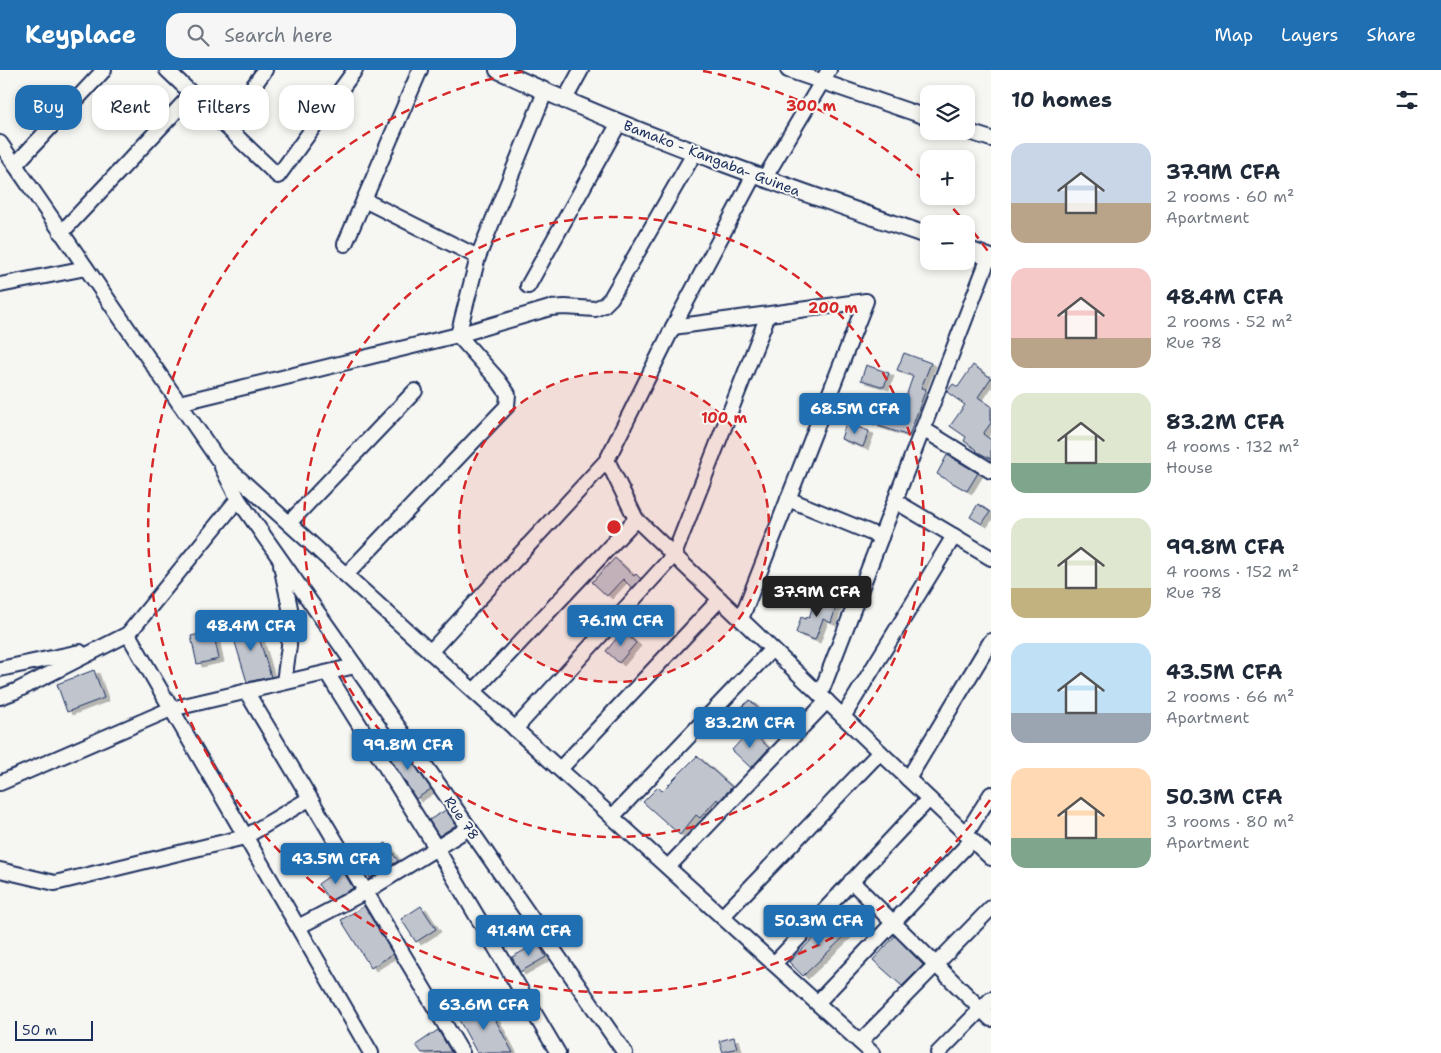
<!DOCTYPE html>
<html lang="en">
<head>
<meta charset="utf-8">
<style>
	:root { --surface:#fff; --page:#f6f6f7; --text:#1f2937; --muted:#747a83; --accent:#1f6fb2 }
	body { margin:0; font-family:"Shantell Sans",sans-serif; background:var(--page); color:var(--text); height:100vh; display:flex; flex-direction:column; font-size:19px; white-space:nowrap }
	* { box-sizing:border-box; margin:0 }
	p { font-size:16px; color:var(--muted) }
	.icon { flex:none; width:28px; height:28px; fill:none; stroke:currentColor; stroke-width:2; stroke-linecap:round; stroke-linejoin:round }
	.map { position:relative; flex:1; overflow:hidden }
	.sheet { display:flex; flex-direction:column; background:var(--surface); width:450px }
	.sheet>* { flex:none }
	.top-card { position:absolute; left:15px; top:15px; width:475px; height:45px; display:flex; gap:10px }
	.fabs { position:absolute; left:920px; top:15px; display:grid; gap:10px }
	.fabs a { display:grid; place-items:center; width:55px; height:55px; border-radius:10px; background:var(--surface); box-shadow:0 2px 8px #0003; font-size:25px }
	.scale { position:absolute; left:15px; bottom:12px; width:78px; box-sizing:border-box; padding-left:5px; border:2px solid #1b2f5e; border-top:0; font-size:14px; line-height:18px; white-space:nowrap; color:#1b2f5e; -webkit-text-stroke:4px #f6f6f2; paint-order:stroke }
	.price { position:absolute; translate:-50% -42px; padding:0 11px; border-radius:5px; background:var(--accent); color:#fff; font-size:16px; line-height:32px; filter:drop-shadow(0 1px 2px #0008) }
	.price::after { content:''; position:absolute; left:50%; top:30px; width:15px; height:11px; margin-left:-8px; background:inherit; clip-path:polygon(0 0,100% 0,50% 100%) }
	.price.on { background:#222; color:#fff }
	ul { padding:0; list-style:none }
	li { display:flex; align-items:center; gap:15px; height:125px; padding:0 20px }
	li span { display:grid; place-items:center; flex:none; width:140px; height:100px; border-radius:15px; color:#555 }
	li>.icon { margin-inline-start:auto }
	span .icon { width:60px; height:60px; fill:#fffc; stroke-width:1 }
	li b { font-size:21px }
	h2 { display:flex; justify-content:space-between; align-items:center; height:60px; padding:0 20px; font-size:21px }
	.pill { padding:0 18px; border-radius:15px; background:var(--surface); box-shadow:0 2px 8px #0003; font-size:18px; line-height:45px }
	.pill.on { background:var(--accent); color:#fff }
	header { display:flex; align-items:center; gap:30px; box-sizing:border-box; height:70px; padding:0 25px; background:var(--accent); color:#fff }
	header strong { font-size:24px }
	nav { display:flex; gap:28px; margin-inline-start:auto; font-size:18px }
	.search { width:350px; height:45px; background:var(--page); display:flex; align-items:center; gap:12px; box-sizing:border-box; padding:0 18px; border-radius:15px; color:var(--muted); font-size:19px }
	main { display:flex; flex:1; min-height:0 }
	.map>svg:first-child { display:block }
	.building { fill:#c0c4cd; stroke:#1b2f5e; filter:url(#shadow) }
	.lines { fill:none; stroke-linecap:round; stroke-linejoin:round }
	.minor-casing { stroke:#1b2f5e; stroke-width:18 }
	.major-casing { stroke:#1b2f5e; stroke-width:20 }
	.minor { stroke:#f6f6f2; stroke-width:14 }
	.major { stroke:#f6f6f2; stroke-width:16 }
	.ring { fill:none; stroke:#d62828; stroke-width:2.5; stroke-dasharray:9 6 }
	.labels { text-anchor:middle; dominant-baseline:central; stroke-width:4; stroke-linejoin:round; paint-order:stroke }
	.street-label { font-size:14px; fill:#1b2f5e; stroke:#f6f6f2 }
	.centre { fill:#d62828; stroke:#f6f6f2; stroke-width:2.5 }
	.ring-label { font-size:15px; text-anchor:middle; font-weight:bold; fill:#d62828; stroke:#f6f6f2; stroke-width:4; stroke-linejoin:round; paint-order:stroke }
</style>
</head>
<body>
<header>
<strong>Keyplace</strong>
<div class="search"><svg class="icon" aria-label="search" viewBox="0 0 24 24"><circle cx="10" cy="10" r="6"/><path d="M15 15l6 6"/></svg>Search here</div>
<nav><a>Map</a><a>Layers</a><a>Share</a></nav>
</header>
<main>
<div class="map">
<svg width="991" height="983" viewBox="0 0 991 983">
	<defs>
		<filter id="shadow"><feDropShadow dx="5" dy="3" stdDeviation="0" flood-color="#0004"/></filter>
	</defs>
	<rect width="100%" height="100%" fill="#f6f6f2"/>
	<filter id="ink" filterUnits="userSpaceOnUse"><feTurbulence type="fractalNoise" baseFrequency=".02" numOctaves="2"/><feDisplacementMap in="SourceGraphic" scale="10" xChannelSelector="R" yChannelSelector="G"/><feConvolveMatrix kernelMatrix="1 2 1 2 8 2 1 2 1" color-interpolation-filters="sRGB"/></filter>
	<g filter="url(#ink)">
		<g class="building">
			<path d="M904,283L931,293L921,318L926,319L909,366L873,354L880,334L901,341L913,306L897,300Z"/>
			<path d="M866,295L889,303L884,317L861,310Z"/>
			<path d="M973,295L991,308L978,327L991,336V353L983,364L991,370V389L976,381L977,380L964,371L966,367L950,356L965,335L947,322L953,314L958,317Z"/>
			<path d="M846,353L869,361L863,377L841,369Z"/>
			<path d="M947,385L978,403L967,421L937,404Z"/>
			<path d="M978,434L990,442L982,454L970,447Z"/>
			<path d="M615,488L634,506L636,504L641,509L632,518L623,509L607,526L592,512Z"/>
			<path d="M816,526L837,534L831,553L823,549L815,570L796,563L801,547L806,549L807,547L809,548Z"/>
			<path d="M254,551L271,607L247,612L231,559Z"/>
			<path d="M213,561L219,589L197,594L191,566Z"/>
			<path d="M623,561L636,573L619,593L606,581Z"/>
			<path d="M94,600L104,628L67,642L57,614Z"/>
			<path d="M750,630L763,644L751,655L738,640Z"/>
			<path d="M750,660L769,678L751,698L732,680Z"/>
			<path d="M398,672L431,719L416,729L385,680Z"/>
			<path d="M697,686L732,717L719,731L717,729L700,748L696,745L680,765L643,732L658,717L662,721Z"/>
			<path d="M446,740L456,755L439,766L429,750Z"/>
			<path d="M386,773L398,791L370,808L359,790Z"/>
			<path d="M341,798L353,818L330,831L318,814Z"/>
			<path d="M364,836L393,884L371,898L341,850Z"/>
			<path d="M421,836L436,859L416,872L401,849Z"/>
			<path d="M834,848L848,863L803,906L789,892Z"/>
			<path d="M895,866L923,895L902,916L873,890Z"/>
			<path d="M538,873L546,887L520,902L512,887Z"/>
			<path d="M486,932L513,983H477L458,948Z"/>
			<path d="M438,960L451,982L422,983L416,975Z"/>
			<path d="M734,967L737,978L723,982L719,971Z"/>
		</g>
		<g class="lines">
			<defs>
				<g id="minor">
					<path d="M167,0L278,106L355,0"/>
					<path d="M788,0L929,48"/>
					<path d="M564,31L581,0"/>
					<path d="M225,56L265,0"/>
					<path d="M966,61L991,69"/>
					<path d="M0,73L217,388L872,983"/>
					<path d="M15,95L104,0"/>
					<path d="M764,109L829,0"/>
					<path d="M364,130L478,187"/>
					<path d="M61,163L192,24"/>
					<path d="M345,174L420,0"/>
					<path d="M0,215L86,198"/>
					<path d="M528,216L619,53"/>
					<path d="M673,257L866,231L741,549"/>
					<path d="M179,333L458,265L550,238L565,237L595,239L604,235L611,228L695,82"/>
					<path d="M923,359L991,401"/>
					<path d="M607,390L636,449L991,788"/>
					<path d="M222,397L238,429L469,758L625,983"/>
					<path d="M788,429L881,467"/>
					<path d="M895,431L991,488"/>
					<path d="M289,453L415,321"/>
					<path d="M281,495L290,538L289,576L284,612"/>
					<path d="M346,505L507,336L508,324L498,310L458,265L478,187L545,22"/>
					<path d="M128,564L371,983"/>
					<path d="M430,582L607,390L673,257L754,105"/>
					<path d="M0,599L80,582"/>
					<path d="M327,603L437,779L558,983"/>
					<path d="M246,621L462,983"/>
					<path d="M474,621L636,449"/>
					<path d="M820,625L989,187"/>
					<path d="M0,627L16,621L128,564L238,429"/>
					<path d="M843,647L954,466"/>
					<path d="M515,659L674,485L768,245"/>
					<path d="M560,699L720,529"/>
					<path d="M908,709L991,571"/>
					<path d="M0,713L171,639L355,596"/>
					<path d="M612,747L772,579"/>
					<path d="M966,764L991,724"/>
					<path d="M668,797L827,631"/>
					<path d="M0,800L55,813L245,767L309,729"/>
					<path d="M851,811L991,949"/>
					<path d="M722,847L880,682"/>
					<path d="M298,857L365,822L469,758"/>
					<path d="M774,894L929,729"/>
					<path d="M817,933L972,770"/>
					<path d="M860,972L991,838"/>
					<path d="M938,983L991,929"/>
				</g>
				<g id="major">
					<path d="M498,0C638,65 783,116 929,166"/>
					<path d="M966,179L991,188"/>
				</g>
			</defs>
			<use href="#minor" class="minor-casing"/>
			<use href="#major" class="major-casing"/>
			<use href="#minor" class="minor"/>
			<use href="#major" class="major"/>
		</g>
	</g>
	<circle cx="614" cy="457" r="155" fill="#d62828" fill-opacity=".12"/>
	<g class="ring">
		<circle cx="614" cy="457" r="155"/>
		<circle cx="614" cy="457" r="310"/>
		<path d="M990 730A465 465 0 1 1 525 1M703 1A465 465 0 0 1 928 114M943 128A465 465 0 0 1 990 184"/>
	</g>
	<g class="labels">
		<g class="street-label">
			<text transform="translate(712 88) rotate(21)">Bamako - Kangaba- Guinea</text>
			<text transform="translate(462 748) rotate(55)">Rue 78</text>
		</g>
	</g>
	<circle cx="614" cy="457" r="8" class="centre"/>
	<g class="ring-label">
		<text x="811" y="41">300 m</text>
		<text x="833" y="243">200 m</text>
		<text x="724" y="353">100 m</text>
	</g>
</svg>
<div class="fabs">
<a><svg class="icon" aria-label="layers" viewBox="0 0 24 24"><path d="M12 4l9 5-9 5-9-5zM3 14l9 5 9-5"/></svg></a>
<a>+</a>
<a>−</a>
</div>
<div class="scale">50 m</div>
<b class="price" style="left:855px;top:365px">68.5M CFA</b>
<b class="price on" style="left:817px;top:548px">37.9M CFA</b>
<b class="price" style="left:621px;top:577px">76.1M CFA</b>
<b class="price" style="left:251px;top:582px">48.4M CFA</b>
<b class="price" style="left:750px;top:679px">83.2M CFA</b>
<b class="price" style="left:408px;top:701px">99.8M CFA</b>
<b class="price" style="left:336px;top:815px">43.5M CFA</b>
<b class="price" style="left:819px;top:877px">50.3M CFA</b>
<b class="price" style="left:529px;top:887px">41.4M CFA</b>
<b class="price" style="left:484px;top:961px">63.6M CFA</b>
<div class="top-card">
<a class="pill on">Buy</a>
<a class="pill">Rent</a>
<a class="pill">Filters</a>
<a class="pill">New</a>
</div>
</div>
<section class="sheet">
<h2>10 homes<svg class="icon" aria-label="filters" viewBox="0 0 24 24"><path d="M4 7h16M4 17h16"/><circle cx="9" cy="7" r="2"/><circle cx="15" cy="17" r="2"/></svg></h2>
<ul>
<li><span style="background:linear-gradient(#c9d6e8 60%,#b9a48a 0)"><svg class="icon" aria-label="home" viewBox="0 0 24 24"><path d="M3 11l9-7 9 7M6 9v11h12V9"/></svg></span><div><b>37.9M CFA</b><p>2 rooms · 60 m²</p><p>Apartment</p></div></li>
<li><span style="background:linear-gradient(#f6c9c9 70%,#b9a48a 0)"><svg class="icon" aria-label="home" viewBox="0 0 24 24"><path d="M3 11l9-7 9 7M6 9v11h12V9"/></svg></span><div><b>48.4M CFA</b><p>2 rooms · 52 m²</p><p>Rue 78</p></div></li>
<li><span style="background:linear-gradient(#dfe7d0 70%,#7fa58c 0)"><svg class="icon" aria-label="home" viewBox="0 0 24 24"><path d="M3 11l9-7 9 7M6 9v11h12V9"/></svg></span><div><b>83.2M CFA</b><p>4 rooms · 132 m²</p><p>House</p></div></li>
<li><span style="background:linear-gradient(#dfe7d0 70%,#c2b280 0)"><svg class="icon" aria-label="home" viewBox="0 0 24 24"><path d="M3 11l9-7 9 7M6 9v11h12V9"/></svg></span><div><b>99.8M CFA</b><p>4 rooms · 152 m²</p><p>Rue 78</p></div></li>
<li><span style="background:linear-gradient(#bfe0f5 70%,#9aa5b1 0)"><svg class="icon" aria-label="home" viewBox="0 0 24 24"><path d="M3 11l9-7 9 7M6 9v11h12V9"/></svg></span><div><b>43.5M CFA</b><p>2 rooms · 66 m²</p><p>Apartment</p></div></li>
<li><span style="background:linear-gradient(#ffd9b3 70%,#7fa58c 0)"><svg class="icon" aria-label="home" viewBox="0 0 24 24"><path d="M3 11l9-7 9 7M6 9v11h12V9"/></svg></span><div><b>50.3M CFA</b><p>3 rooms · 80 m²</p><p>Apartment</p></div></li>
</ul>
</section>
</main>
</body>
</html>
